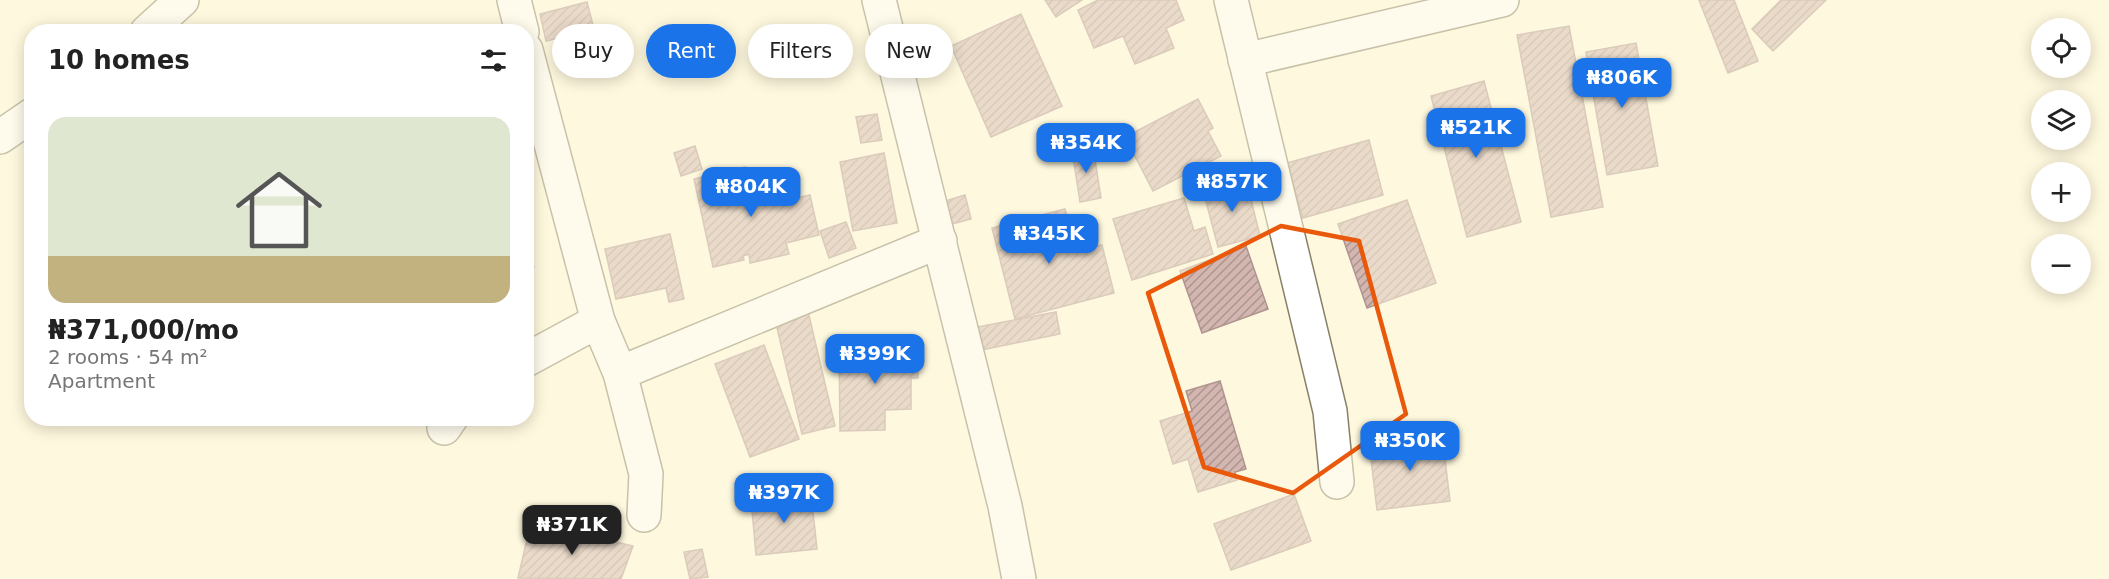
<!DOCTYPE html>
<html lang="en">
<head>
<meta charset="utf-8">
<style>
	:root { --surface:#fff; --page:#f6f6f6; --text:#222; --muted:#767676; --line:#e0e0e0; --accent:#1a73e8 }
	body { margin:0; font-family:"DejaVu Sans",sans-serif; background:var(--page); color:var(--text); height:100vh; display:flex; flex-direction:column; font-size:22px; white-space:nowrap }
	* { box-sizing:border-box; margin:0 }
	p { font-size:20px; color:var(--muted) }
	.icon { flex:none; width:33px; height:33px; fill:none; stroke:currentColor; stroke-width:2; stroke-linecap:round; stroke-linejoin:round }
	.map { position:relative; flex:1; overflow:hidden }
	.sheet { position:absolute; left:24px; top:24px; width:510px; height:402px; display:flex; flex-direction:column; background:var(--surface); border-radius:24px; box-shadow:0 3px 15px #0003 }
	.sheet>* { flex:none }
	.hud { position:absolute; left:552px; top:24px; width:570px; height:54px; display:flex; gap:12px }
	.buttons { position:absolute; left:2031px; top:18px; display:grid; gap:12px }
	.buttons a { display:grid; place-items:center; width:60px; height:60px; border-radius:50%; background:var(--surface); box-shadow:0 3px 15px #0003; font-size:30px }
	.price { position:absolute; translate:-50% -51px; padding:0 14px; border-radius:12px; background:var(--accent); color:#fff; font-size:20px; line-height:39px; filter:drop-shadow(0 2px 3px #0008) }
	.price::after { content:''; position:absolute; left:50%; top:36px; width:18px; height:14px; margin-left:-9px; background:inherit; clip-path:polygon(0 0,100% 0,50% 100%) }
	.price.current { background:#222; color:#fff }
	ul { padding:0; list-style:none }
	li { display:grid; align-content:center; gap:12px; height:318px; padding:0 24px }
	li+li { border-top:2px solid var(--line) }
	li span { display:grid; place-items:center; height:186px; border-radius:18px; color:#555 }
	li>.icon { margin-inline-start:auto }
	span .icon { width:108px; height:108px; fill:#fffc; stroke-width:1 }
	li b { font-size:26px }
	h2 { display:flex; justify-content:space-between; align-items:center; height:72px; padding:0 24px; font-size:26px }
	.chip { padding:0 21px; border-radius:27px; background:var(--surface); box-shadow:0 3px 15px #0003; font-size:21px; line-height:54px }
	.chip.current { background:var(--accent); color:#fff }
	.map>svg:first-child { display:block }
	.building { fill:url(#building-hatch); stroke:#b0958f; stroke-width:1.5 }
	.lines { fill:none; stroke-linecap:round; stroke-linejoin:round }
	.minor-casing { stroke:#88816a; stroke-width:36 }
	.minor { stroke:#fff; stroke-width:33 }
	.marked { fill:none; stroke:#e8590c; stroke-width:4.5; stroke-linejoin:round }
</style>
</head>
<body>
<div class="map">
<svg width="2109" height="579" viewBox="0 0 2109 579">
	<defs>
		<pattern id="building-hatch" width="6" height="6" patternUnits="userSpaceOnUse" patternTransform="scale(1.5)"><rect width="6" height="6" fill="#d3b6b0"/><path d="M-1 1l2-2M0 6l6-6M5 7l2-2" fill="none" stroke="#ac9590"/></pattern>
	</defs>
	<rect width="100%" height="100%" fill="#fef8de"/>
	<g class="building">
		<path d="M1045,0H1082L1056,17Z"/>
		<path d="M1098,0H1176L1184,20L1166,28L1174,48L1135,64L1123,36L1094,48L1078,10Z"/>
		<path d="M1699,0H1734L1758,61L1728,73Z"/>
		<path d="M1781,0H1826L1773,51L1752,29Z"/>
		<path d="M587,2L594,29L546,41L540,14Z"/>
		<path d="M1021,14L1062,106L991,137L951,46Z"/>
		<path d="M1569,26L1603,207L1551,217L1517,35Z"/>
		<path d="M1636,43L1658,166L1607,175L1586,52Z"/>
		<path d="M1484,81L1521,222L1467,237L1431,96Z"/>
		<path d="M1198,99L1213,128L1208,131L1221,156L1153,191L1125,137Z"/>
		<path d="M877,114L882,140L861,143L856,117Z"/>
		<path d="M1369,140L1383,195L1303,218L1287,163Z"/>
		<path d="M695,146L702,169L681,176L674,153Z"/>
		<path d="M1093,147L1101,198L1080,202L1072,150Z"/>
		<path d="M884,153L897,223L853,231L840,162Z"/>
		<path d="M745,167L750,190L783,182L788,200L810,195L819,235L786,243L789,254L750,263L749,254L743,256L744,260L713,267L694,179Z"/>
		<path d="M1246,179L1260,236L1218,247L1203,190Z"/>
		<path d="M965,195L971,219L948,225L942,202Z"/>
		<path d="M1184,198L1194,231L1205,227L1213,254L1132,280L1113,219Z"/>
		<path d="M1407,200L1436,283L1367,308L1338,224Z"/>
		<path d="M1065,209L1071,233L1079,231L1083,249L1102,245L1114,293L1015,319L992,228Z"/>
		<path d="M846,222L856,248L829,258L820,231Z"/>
		<path d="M670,234L684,299L669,302L666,288L616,299L605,249Z"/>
		<path d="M1246,246L1268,309L1202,333L1180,271Z"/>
		<path d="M526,250L534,267L526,270Z"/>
		<path d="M807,307L835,426L802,434L774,315Z"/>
		<path d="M1056,312L1060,334L976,351L972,328Z"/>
		<path d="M764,345L799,439L750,457L715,364Z"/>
		<path d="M918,346V378H911V409L885,410V430L840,431L839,348Z"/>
		<path d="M1220,381L1246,469L1235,472L1237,480L1198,492L1188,459L1173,464L1160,421L1192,411L1186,391Z"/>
		<path d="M1442,433L1450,501L1377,510L1369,442Z"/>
		<path d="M811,493L817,549L756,555L751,499Z"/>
		<path d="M1294,494L1311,541L1231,570L1214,524Z"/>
		<path d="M531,522L633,546L621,579L518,578Z"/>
		<path d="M702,549L708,577L690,579L684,552Z"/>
	</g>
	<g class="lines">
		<defs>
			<g id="minor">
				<path d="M514,0L522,32"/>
				<path d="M879,0L1005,506L1019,579"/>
				<path d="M1231,0L1330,411L1337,482"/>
				<path d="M147,32L182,0"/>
				<path d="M526,50L598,321L620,373L646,474L644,515"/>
				<path d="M1245,60L1502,0"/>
				<path d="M0,137L32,115"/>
				<path d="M526,360L598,321"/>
				<path d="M620,373L940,241"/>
				<path d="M444,428L451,418"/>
			</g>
		</defs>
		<use href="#minor" class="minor-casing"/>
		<use href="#minor" class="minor"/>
	</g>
	<path d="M0 0H2109V579H0ZM1281,226L1359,241L1406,414L1293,493L1204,467L1148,293Z" fill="#fef8de" fill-opacity=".55" fill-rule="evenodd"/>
	<path class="marked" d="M1281,226L1359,241L1406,414L1293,493L1204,467L1148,293Z"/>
</svg>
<div class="buttons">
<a><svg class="icon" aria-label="locate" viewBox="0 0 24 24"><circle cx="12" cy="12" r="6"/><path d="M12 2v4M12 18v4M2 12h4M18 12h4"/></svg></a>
<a><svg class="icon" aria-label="layers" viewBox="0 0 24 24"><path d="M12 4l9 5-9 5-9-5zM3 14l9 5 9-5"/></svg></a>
<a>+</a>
<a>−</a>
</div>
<b class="price" style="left:1622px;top:109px">₦806K</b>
<b class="price" style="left:1476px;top:159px">₦521K</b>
<b class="price" style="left:1086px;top:174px">₦354K</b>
<b class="price" style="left:1232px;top:213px">₦857K</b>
<b class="price" style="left:751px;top:218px">₦804K</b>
<b class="price" style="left:1049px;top:265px">₦345K</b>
<b class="price" style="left:875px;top:385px">₦399K</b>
<b class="price" style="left:1410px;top:472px">₦350K</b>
<b class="price" style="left:784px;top:524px">₦397K</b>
<b class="price current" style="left:572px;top:556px">₦371K</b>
<div class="hud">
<a class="chip">Buy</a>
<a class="chip current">Rent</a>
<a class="chip">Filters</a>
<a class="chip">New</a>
</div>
<section class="sheet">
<h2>10 homes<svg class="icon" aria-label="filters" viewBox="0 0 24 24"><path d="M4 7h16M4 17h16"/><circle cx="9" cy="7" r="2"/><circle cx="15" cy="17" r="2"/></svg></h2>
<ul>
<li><span style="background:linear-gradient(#dfe7d0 75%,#c2b280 0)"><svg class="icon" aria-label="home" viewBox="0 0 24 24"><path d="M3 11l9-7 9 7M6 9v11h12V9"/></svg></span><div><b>₦371,000/mo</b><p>2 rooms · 54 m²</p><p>Apartment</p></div></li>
</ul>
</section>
</div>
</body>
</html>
